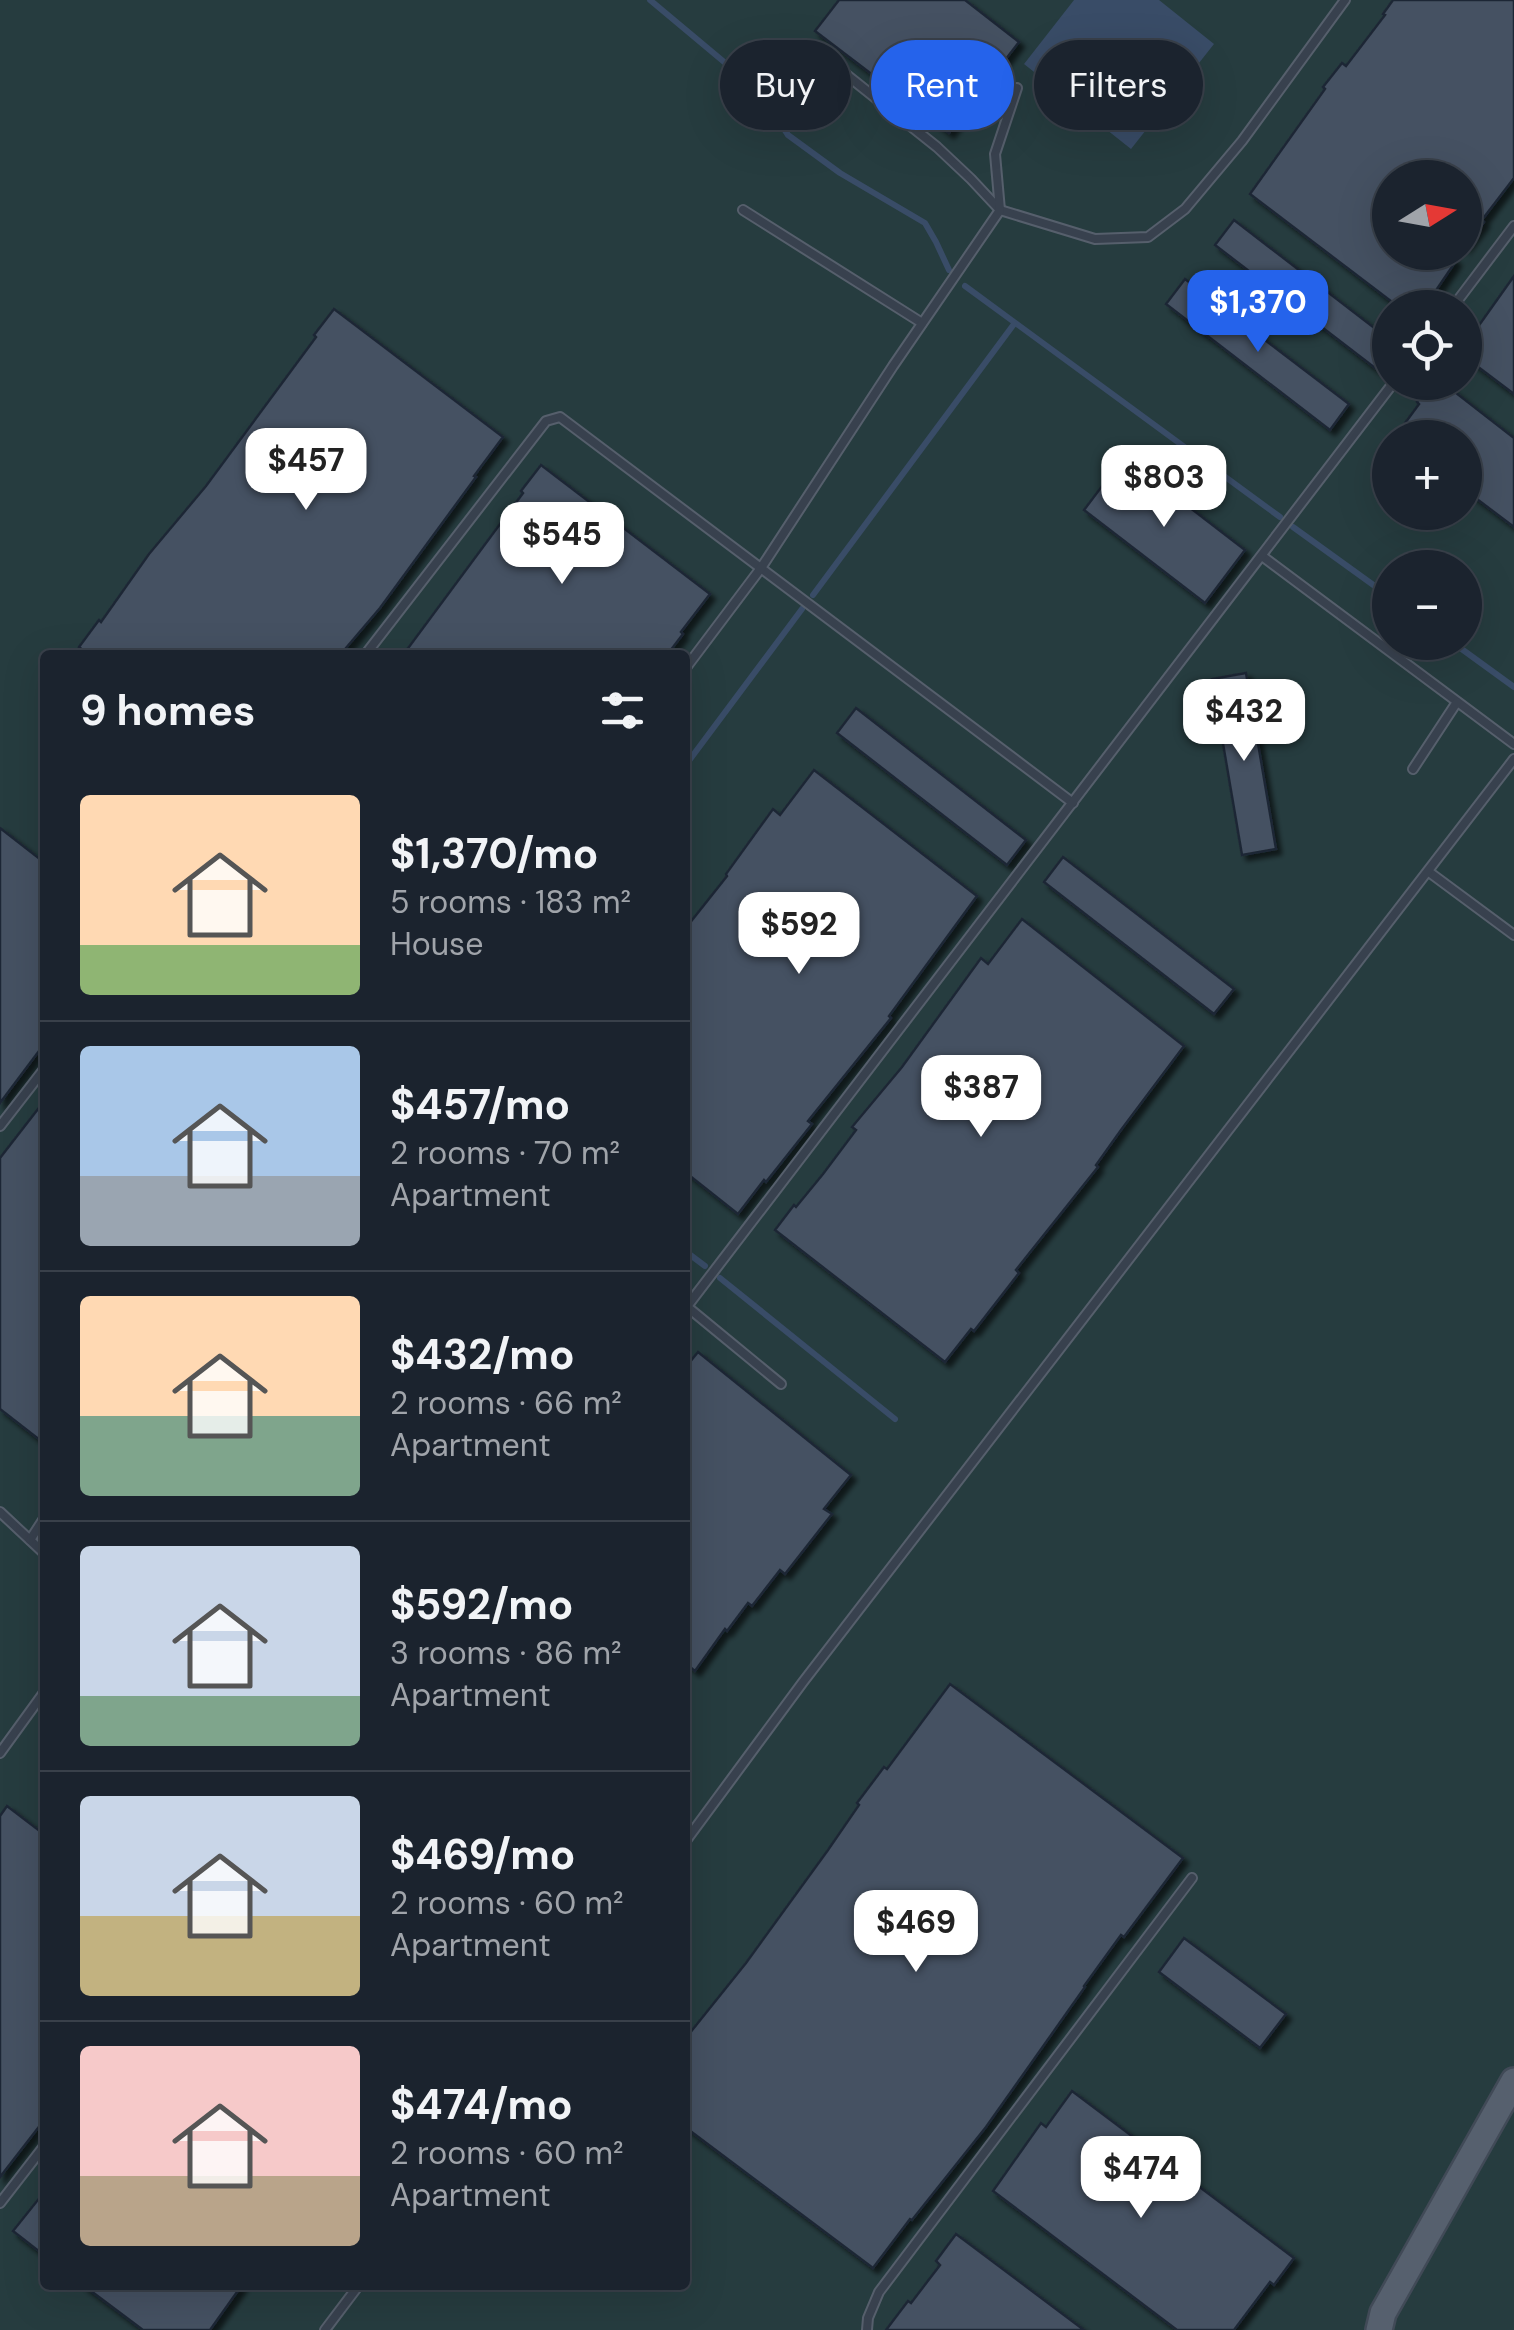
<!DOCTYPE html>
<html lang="en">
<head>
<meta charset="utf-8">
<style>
	:root { --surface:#1b232e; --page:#242b36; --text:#f1f3f6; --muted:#a0a4aa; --line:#39404a; --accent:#2563eb }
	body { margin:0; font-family:"DM Sans",sans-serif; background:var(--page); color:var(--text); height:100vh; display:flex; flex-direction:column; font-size:38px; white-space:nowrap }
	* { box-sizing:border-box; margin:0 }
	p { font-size:32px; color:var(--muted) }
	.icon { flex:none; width:55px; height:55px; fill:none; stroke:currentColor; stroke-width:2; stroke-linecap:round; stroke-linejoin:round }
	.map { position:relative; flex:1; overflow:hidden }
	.panel { position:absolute; left:40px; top:650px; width:650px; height:1640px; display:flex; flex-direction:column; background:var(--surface); border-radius:10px; box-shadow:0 10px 40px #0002,0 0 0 2px var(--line) }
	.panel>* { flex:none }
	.guide { position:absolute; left:720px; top:40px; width:642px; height:90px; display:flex; gap:20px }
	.needle { width:65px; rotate:79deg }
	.buttons { position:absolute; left:1372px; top:160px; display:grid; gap:20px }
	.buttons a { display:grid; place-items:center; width:110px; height:110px; border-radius:50%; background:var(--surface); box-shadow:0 10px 40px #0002,0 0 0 2px var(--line); font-size:50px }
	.price { position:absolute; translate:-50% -85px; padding:0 22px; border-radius:20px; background:#fff; color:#222; font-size:32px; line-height:65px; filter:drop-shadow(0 2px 5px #0008) }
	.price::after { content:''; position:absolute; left:50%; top:60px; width:30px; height:22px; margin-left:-15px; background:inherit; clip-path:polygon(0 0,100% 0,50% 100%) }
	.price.active { background:var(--accent); color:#fff }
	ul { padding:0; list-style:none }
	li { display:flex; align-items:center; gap:30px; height:250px; padding:0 40px }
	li+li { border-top:2px solid var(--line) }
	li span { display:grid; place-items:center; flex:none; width:280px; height:200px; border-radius:10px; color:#555 }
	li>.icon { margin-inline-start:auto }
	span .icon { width:120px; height:120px; fill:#fffc; stroke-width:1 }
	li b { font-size:42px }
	h2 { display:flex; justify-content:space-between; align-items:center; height:120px; padding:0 40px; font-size:42px }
	.tag { padding:0 35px; border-radius:45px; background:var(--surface); box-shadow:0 10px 40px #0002,0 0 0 2px var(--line); font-size:35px; line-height:90px }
	.tag.active { background:var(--accent); color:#fff }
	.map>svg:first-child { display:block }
	.green { fill:#263c3f; fill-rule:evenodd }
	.water { fill:#394c67 }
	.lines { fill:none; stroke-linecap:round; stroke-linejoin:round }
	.stream { stroke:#394c67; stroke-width:6 }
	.building { fill:#455162; stroke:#1f2835; stroke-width:2.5; filter:url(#shadow) }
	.lane-casing { stroke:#565f6c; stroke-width:12 }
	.primary-casing { stroke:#414a57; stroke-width:30 }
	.lane { stroke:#38414e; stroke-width:8 }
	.primary { stroke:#56606e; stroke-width:25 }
</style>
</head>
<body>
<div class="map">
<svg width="1514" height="2330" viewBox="0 0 1514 2330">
	<defs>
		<filter id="shadow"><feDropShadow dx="5" dy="5" stdDeviation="2.5" flood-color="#0009"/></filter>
	</defs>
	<rect width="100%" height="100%" fill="#242f3e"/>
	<path class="green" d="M0,0H1514V2330H0ZM1390,178H1465V252H1390ZM1390,308H1465V382H1390ZM1390,438H1465V512H1390ZM1390,568H1465V642H1390ZM45,655H685V2285H45Z"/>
	<path class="water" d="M1074,0H1159L1214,44L1131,149L1024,64Z"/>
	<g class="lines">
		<g class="stream">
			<path d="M650,0L760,92L788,135L840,173L925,223L936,242L949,270"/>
			<path d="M965,286L1280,517"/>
			<path d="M1293,527L1390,597"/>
			<path d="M813,595L1014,324"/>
			<path d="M1452,642L1514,687"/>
			<path d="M685,766L802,609"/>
			<path d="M685,1251L705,1266"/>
			<path d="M720,1278L895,1419"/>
		</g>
	</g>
	<g class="building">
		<path d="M839,0H965L1019,42L949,133L815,31Z"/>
		<path d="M1393,0H1514V178L1482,220L1484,222L1465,247V178H1390V252H1445L1456,261L1424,308H1400L1250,194L1325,89L1323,87L1342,63L1346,66L1385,15L1383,14Z"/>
		<path d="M1234,220L1390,340V357L1379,371L1215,245Z"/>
		<path d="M1514,276V394L1465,357V345Z"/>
		<path d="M1185,279L1349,404L1330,430L1166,304Z"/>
		<path d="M334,309L503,437L474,476L476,477L380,608L340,655H89L79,647L99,620L101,622L149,554L206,486L316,337L314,335Z"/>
		<path d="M1432,382H1442L1514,438V527L1465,490V438H1394L1419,404L1417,402Z"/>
		<path d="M1124,457L1245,550L1205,603L1084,510Z"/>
		<path d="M541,465L710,594L681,632L683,634L667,655H403L523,493L521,491Z"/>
		<path d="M1246,673L1276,849L1242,855L1212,679Z"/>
		<path d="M856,708L1026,840L1007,865L837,733Z"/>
		<path d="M814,770L977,896L889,1016L891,1018L808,1121L812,1124L766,1182L764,1180L738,1214L685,1172V929L727,876L726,874L773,809L780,815Z"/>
		<path d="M0,828L45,863V1043L0,1103Z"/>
		<path d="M1063,857L1234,989L1214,1014L1044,882Z"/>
		<path d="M1022,919L1184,1046L1121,1130L1096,1165L1098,1167L1016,1270L1019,1273L974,1331L971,1329L945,1362L775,1230L794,1205L796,1207L823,1174L856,1130L852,1127L902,1067L981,958L988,964Z"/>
		<path d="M45,1100V1444L0,1409V1158Z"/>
		<path d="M698,1352L851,1475L824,1509L832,1514L785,1574L780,1570L752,1606L748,1603L727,1631L725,1629L695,1671L685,1663V1368Z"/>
		<path d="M950,1684L1183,1858L1124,1937L1121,1935L1084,1986L1085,1987L986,2127L912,2220L910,2219L873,2268L685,2127V2039L746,1963L828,1850L859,1805L857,1803L884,1767L887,1769Z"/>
		<path d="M7,1806L45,1835V2119L0,2177V1816Z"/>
		<path d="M1184,1938L1286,2014L1260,2048L1159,1972Z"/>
		<path d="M1072,2091L1294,2258L1274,2285L1270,2282L1234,2330H1177L993,2191L1041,2123L1046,2127Z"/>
		<path d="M45,2191V2256L13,2231Z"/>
		<path d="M956,2234L1084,2330H886L908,2301L911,2303L940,2265L936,2261Z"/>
		<path d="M83,2285H242L210,2330H143Z"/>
	</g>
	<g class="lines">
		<defs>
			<g id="lane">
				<path d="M823,56L937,147L971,179L1000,210L1095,239L1148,237L1185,209L1242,141L1345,0"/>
				<path d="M743,210L922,323"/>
				<path d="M1452,308L1514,226"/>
				<path d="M1262,556L1514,744"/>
				<path d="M365,655L546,421L560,417L1073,803"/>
				<path d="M685,669L761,568L893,366L1000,210L995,154L1017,88"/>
				<path d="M1413,769L1457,702"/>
				<path d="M1429,872L1514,935"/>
				<path d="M0,1126L45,1068"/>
				<path d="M685,1305L781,1384"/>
				<path d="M685,1309L1394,382"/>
				<path d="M0,1512L45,1554"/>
				<path d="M30,1540L45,1517"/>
				<path d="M0,1753L45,1691"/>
				<path d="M685,1842L803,1682L1514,759"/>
				<path d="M0,2203L45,2145"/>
				<path d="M325,2330L359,2285"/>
				<path d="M867,2330L868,2318L879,2292L1192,1878"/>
			</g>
			<path id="primary" d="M1379,2330L1383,2313L1514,2081"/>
		</defs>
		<use href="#lane" class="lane-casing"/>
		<use href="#primary" class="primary-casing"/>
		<use href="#lane" class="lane"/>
		<use href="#primary" class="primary"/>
	</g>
</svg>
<div class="buttons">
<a><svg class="needle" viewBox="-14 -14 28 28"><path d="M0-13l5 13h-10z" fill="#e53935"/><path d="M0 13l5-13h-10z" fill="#a0a4aa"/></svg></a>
<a><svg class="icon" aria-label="locate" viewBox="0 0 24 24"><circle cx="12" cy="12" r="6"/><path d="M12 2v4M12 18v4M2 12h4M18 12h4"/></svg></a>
<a>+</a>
<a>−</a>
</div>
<b class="price active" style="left:1258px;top:355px">$1,370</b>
<b class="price" style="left:306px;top:513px">$457</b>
<b class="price" style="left:1164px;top:530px">$803</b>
<b class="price" style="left:562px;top:587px">$545</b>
<b class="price" style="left:1244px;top:764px">$432</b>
<b class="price" style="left:799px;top:977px">$592</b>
<b class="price" style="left:981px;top:1140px">$387</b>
<b class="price" style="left:916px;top:1975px">$469</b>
<b class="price" style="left:1141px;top:2221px">$474</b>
<div class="guide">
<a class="tag">Buy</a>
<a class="tag active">Rent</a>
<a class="tag">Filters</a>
</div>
<section class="panel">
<h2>9 homes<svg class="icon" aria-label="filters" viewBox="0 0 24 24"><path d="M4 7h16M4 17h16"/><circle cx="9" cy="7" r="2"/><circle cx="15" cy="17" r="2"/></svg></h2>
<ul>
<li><span style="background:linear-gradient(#ffd9b3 75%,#8fb573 0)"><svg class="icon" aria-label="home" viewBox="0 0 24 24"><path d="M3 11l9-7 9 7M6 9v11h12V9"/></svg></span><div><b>$1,370/mo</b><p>5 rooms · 183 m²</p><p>House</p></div></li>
<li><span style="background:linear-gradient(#a9c7e8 65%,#9aa5b1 0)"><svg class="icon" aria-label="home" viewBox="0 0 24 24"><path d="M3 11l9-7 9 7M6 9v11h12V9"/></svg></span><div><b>$457/mo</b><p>2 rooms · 70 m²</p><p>Apartment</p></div></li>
<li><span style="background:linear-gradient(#ffd9b3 60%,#7fa58c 0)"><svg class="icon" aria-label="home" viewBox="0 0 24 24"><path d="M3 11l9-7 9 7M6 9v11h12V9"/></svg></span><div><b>$432/mo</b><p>2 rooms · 66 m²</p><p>Apartment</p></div></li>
<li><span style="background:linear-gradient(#c9d6e8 75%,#7fa58c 0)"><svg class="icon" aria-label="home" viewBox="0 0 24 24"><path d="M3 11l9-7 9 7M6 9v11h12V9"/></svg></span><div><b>$592/mo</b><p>3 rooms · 86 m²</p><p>Apartment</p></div></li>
<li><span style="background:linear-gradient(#c9d6e8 60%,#c2b280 0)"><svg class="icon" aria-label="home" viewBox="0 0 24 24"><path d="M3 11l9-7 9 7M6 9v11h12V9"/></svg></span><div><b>$469/mo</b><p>2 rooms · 60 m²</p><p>Apartment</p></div></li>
<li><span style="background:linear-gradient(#f6c9c9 65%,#b9a48a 0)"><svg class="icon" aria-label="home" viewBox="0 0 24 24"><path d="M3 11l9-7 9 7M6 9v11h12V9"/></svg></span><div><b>$474/mo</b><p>2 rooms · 60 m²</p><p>Apartment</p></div></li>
</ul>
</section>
</div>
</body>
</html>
